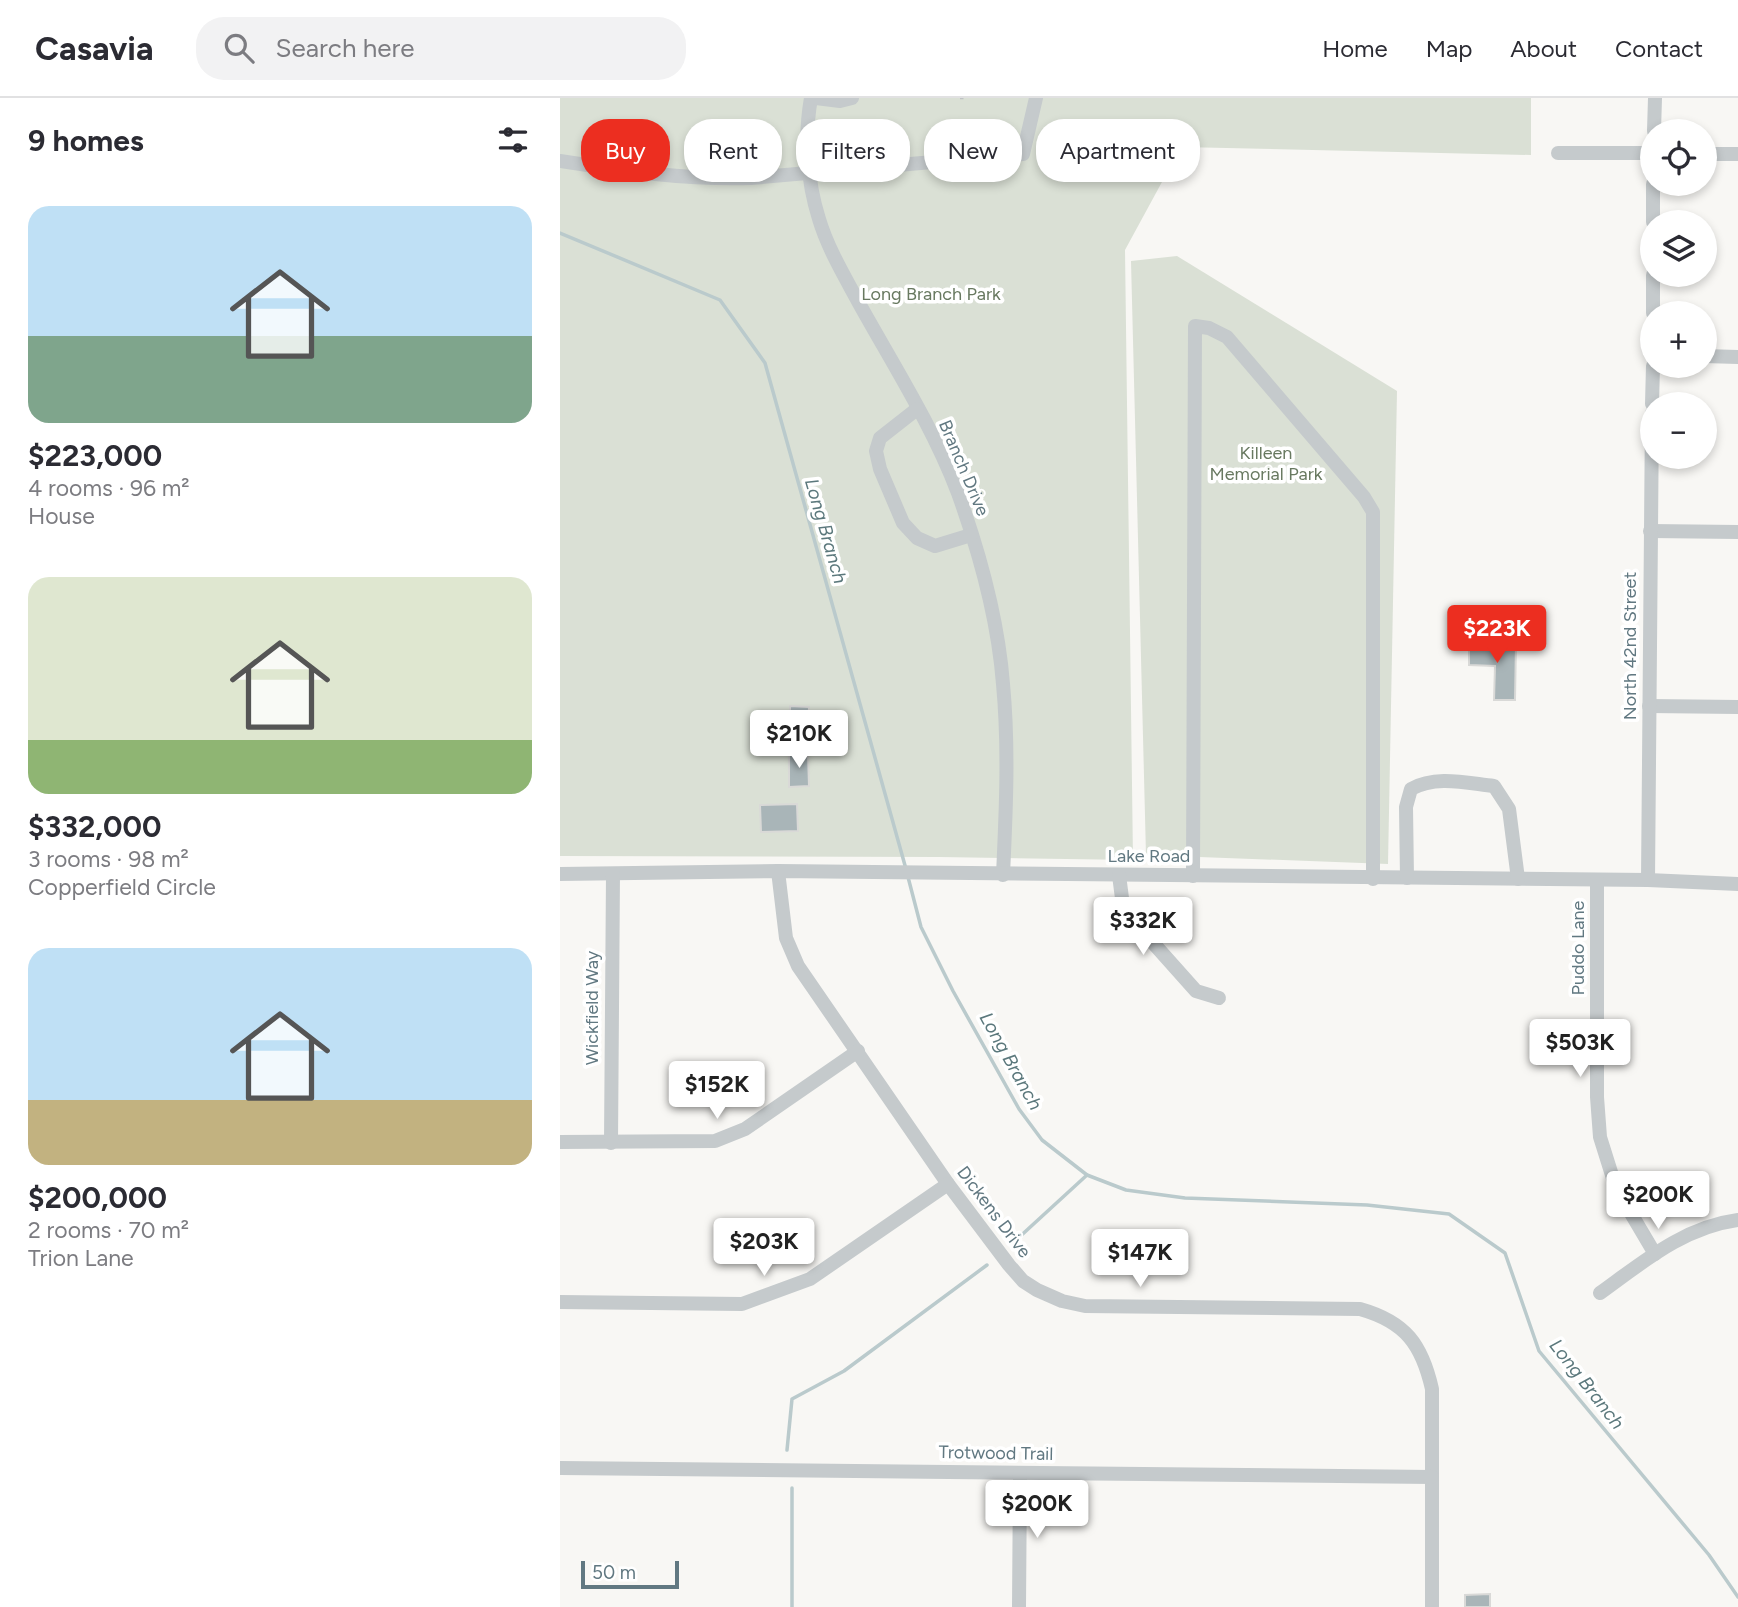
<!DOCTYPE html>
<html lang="en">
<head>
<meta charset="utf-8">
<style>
	:root { --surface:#fff; --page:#f2f2f3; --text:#2b2b33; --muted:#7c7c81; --line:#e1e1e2; --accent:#ec2e20 }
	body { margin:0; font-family:Figtree,sans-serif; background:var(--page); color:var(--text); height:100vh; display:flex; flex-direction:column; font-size:26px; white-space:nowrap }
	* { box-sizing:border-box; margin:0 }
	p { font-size:23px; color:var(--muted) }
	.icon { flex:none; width:38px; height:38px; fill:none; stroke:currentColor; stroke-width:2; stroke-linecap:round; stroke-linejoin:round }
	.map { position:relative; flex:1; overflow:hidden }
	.sheet { display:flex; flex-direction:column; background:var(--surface); width:560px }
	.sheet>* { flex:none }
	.guide { position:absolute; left:21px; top:21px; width:665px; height:63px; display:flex; gap:14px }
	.tools { position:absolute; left:1080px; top:21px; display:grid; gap:14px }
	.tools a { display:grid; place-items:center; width:77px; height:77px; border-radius:50%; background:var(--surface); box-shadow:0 4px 10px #0003; font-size:35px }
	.scale { position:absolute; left:21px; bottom:18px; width:98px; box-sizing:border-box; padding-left:7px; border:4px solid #617881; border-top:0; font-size:19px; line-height:24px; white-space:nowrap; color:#617881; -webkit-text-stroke:5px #fff; paint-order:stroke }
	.price { position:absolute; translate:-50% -60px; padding:0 16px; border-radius:7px; background:#fff; color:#222; font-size:23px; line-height:46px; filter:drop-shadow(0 2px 4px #0008) }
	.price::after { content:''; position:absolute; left:50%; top:42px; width:21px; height:16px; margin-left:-10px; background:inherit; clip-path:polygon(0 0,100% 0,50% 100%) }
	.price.selected { background:var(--accent); color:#fff }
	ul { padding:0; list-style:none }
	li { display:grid; align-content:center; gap:14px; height:371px; padding:0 28px }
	li span { display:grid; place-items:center; height:217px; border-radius:21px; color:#555 }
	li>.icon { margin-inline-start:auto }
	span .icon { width:126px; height:126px; fill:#fffc; stroke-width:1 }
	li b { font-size:30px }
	h2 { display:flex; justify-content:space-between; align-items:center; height:84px; padding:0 28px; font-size:30px }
	.tag { padding:0 24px; border-radius:28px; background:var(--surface); box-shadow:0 4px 10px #0003; font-size:24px; line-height:63px }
	.tag.selected { background:var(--accent); color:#fff }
	header { display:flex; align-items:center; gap:42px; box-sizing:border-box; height:98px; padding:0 35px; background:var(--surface); border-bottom:2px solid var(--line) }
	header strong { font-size:33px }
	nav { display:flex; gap:38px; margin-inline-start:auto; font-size:24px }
	.search { width:490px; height:63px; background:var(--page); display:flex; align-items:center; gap:18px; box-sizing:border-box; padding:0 24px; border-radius:28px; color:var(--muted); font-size:26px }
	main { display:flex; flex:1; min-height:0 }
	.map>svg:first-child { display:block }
	.green { fill:#dae0d5 }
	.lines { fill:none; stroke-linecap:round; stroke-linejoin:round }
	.stream { stroke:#bacacc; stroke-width:3.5 }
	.building { fill:#a9b5b8; stroke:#d9d9d7; stroke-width:2 }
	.path { stroke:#bec2c3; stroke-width:2.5; stroke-dasharray:3.5 3.5; stroke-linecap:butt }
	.minor { stroke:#c5cacc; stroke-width:14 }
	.labels { text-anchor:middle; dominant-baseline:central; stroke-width:7; stroke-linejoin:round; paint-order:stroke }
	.park-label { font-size:18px; fill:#687960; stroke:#fff }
	.street-label { font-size:18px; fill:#617881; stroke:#fff }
	.water-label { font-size:19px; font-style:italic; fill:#5b787c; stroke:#fff }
</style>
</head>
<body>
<header>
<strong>Casavia</strong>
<div class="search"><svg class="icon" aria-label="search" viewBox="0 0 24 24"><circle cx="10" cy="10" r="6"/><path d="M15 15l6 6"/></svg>Search here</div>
<nav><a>Home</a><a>Map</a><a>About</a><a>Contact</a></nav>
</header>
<main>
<section class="sheet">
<h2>9 homes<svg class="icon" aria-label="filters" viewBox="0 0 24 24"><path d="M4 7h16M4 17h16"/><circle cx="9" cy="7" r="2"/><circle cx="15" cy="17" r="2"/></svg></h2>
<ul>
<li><span style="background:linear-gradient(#bfe0f5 60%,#7fa58c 0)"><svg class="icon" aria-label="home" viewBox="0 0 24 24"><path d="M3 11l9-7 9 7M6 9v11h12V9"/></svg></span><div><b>$223,000</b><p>4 rooms · 96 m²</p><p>House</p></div></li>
<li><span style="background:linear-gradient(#dfe7d0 75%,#8fb573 0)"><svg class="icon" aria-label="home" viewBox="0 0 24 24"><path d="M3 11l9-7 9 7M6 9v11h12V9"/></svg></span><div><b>$332,000</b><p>3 rooms · 98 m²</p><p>Copperfield Circle</p></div></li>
<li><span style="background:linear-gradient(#bfe0f5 70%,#c2b280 0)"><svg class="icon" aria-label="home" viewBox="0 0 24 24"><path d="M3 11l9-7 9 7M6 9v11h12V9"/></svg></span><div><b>$200,000</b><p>2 rooms · 70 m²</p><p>Trion Lane</p></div></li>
</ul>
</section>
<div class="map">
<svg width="1178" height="1509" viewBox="0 0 1178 1509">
	<rect width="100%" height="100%" fill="#f8f7f4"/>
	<g class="green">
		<path d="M0,0H971V57L621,49L565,152L573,762L379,759L0,758Z"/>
		<path d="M617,158L837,293L828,766L586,757L571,163Z"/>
	</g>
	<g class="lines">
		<g class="stream">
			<path d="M0,135L160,202L205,265L346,771"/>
			<path d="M348,779L361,829L393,893L459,1011L482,1042L527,1077L566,1092L625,1100L807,1107L889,1116L945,1155L979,1253L1149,1457L1178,1499"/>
			<path d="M454,1144L527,1077"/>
			<path d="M227,1352L232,1301L284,1273L427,1167"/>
			<path d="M232,1390V1509"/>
		</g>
	</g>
	<g class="building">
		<path d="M909,543L956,545L955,602H934L935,568L909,567Z"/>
		<path d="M230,608L249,609L248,640H230Z"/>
		<path d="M229,656H248L249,688L229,689Z"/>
		<path d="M237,706L238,733L201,734L200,707Z"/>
		<path d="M930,1496V1509H905V1497Z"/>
	</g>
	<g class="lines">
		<path class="path" d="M400,0H405"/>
		<g class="minor">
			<path d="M251,0C244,39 247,83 259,121C268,151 285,179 300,207C334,268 373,329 398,395C420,456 438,521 443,586C449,649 446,713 443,777"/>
			<path d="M256,0L280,3L292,0"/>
			<path d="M1094,33L1095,0"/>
			<path d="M998,55H1092"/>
			<path d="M1144,56H1178"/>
			<path d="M0,63C64,73 127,82 191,80L463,56L476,0"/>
			<path d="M1093,124V86"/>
			<path d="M1093,215V177"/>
			<path d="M1144,258L1178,259"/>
			<path d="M1092,306L1093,268"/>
			<path d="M357,311L320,340L316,353L320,371L343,425L357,440L375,448L411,437"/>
			<path d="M1090,433L1178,434"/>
			<path d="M1089,608L1178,609"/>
			<path d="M218,773L226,840L238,868L388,1086L449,1167L463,1183L477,1192L502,1203L525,1208L800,1211C846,1224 862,1247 872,1291V1509"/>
			<path d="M0,776L218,773L1088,782L1178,786"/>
			<path d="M559,777L563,808L570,819L636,893L659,900"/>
			<path d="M633,778L635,228L649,230L667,239L804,399L813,414V781"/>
			<path d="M847,780L846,709L851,691C876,677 906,685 934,688L949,711L958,781"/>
			<path d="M1037,782V999L1040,1039L1056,1090L1095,1156"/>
			<path d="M1088,782L1092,315"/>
			<path d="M0,1044L155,1043L185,1031L298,953"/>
			<path d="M51,1045L53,776"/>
			<path d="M1040,1195C1083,1164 1124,1129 1178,1122"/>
			<path d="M0,1204L182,1206L250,1181L388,1086"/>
			<path d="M0,1370L872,1379"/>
			<path d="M459,1509L460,1375"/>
		</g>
	</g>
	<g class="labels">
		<g class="park-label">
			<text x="371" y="196">Long Branch Park</text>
			<text x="706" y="355">Killeen<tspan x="706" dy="21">Memorial Park</tspan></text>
		</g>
		<g class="street-label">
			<text transform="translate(404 370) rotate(67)">Branch Drive</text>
			<text transform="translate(1070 548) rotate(-90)">North 42nd Street</text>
			<text x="589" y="758">Lake Road</text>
			<text transform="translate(1018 850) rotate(-90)">Puddo Lane</text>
			<text transform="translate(32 910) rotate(-90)">Wickfield Way</text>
			<text transform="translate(434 1114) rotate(53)">Dickens Drive</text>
			<text transform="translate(436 1355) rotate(1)">Trotwood Trail</text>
		</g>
		<g class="water-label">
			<text transform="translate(266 433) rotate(74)">Long Branch</text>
			<text transform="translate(451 963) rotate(61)">Long Branch</text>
			<text transform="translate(1027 1286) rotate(52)">Long Branch</text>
		</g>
	</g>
</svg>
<div class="tools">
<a><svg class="icon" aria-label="locate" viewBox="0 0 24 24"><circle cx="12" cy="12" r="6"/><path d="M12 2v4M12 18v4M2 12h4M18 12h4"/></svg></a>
<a><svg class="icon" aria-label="layers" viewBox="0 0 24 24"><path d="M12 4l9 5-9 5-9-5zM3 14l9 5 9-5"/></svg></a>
<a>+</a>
<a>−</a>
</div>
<div class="scale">50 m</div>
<b class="price selected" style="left:937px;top:567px">$223K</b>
<b class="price" style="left:239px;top:672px">$210K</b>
<b class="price" style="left:583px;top:859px">$332K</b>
<b class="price" style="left:1020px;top:981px">$503K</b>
<b class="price" style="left:157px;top:1023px">$152K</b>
<b class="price" style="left:1098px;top:1133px">$200K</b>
<b class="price" style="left:204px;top:1180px">$203K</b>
<b class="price" style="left:580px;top:1191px">$147K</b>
<b class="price" style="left:477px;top:1442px">$200K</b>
<div class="guide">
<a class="tag selected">Buy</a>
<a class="tag">Rent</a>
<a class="tag">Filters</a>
<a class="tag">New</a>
<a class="tag">Apartment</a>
</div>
</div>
</main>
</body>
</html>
